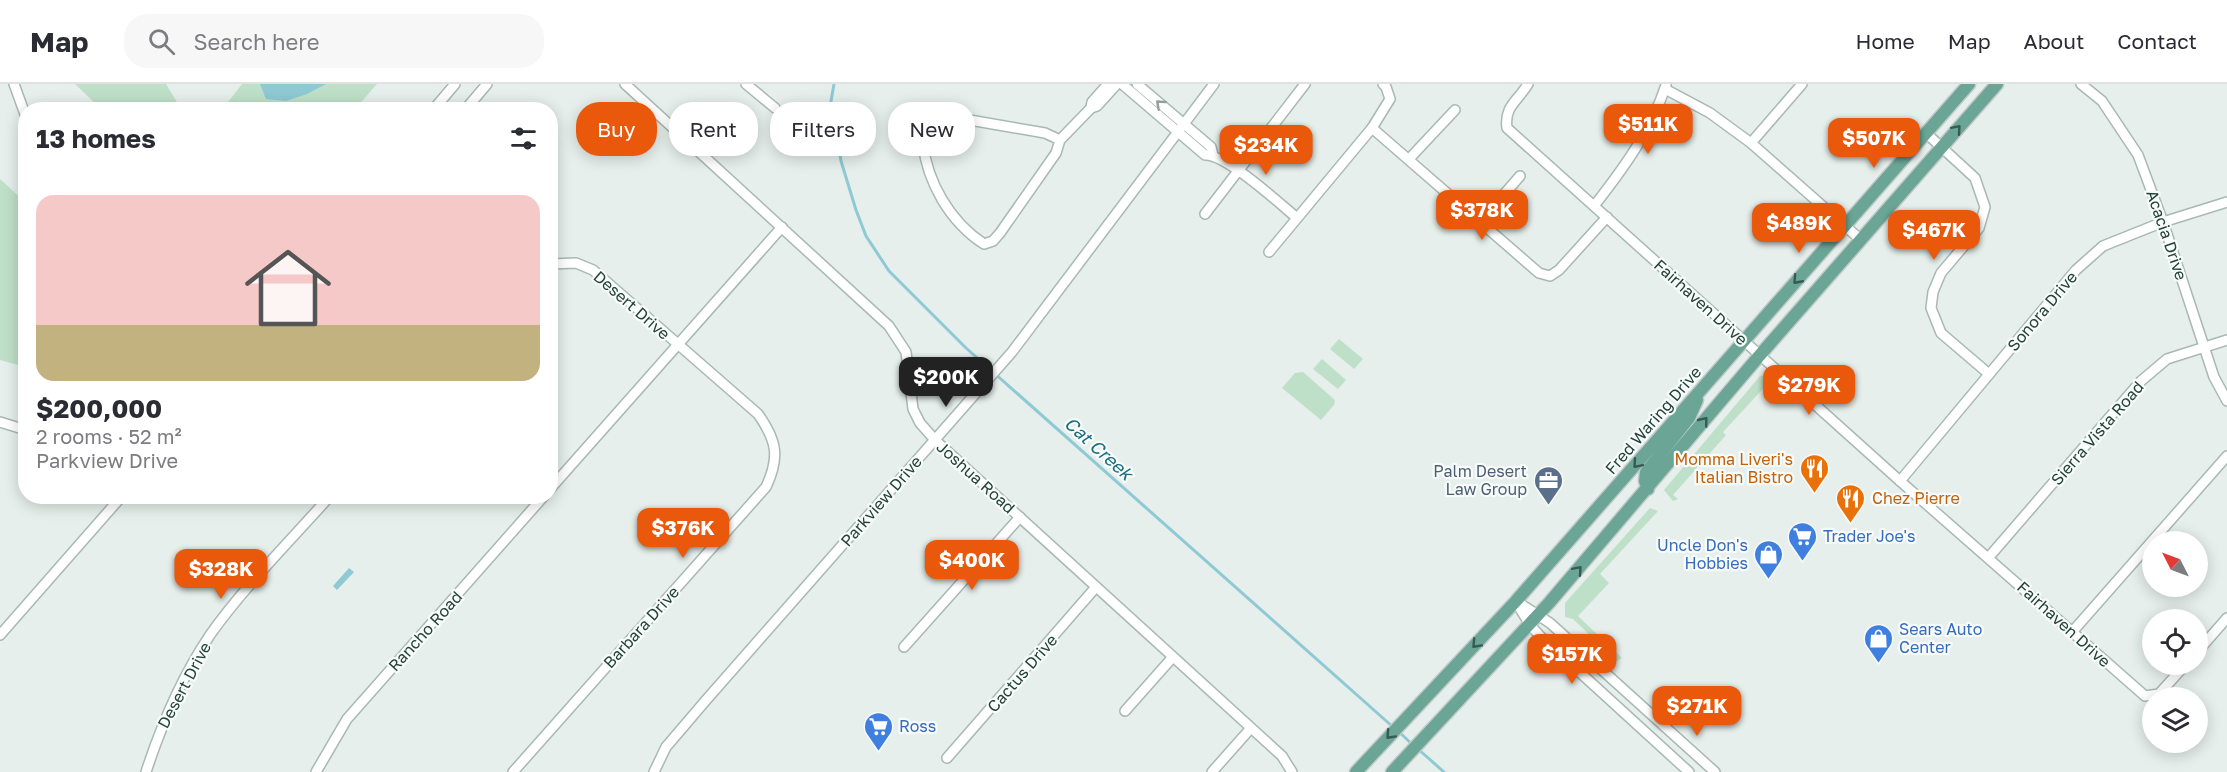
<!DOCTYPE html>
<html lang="en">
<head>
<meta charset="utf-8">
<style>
	:root { --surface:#fff; --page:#f7f7f7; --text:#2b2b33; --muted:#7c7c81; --line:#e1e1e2; --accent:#ea580c }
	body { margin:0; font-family:"Golos Text",sans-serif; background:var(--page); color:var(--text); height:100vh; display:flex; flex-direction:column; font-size:22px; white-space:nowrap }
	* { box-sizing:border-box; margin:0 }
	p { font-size:20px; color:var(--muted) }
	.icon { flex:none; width:33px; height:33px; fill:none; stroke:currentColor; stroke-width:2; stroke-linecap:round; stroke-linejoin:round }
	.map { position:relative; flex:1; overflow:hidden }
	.details { position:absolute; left:18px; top:18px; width:540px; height:402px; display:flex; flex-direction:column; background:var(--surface); border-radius:24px; box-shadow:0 3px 15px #0003 }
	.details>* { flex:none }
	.hud { position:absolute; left:576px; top:18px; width:570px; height:54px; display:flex; gap:12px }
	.needle { width:39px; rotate:312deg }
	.fabs { position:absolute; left:2142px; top:447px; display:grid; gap:12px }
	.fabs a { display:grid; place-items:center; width:66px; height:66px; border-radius:50%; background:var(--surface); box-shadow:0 3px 15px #0003; font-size:30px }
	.price { position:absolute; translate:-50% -51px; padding:0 14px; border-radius:12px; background:var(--accent); color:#fff; font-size:20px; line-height:39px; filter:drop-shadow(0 2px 3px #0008) }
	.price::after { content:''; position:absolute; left:50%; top:36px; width:18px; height:14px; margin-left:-9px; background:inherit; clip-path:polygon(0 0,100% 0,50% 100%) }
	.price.current { background:#222; color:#fff }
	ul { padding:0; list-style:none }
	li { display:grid; align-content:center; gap:12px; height:318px; padding:0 18px }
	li+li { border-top:2px solid var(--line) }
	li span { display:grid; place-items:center; height:186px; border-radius:18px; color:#555 }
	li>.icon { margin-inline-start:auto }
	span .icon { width:108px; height:108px; fill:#fffc; stroke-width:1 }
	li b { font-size:26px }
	h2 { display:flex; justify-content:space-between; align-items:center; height:72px; padding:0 18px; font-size:26px }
	.chip { padding:0 21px; border-radius:24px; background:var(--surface); box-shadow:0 3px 15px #0003; font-size:21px; line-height:54px }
	.chip.current { background:var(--accent); color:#fff }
	header { display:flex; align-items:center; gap:36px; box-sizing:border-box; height:84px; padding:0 30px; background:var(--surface); border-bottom:2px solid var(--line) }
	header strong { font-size:28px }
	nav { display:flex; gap:33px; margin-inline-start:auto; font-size:21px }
	.search { width:420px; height:54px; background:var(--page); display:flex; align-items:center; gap:15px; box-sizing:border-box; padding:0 21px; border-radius:24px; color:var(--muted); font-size:22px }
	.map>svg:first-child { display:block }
	.green { fill:#bfe0c8 }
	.water { fill:#8ec9d4 }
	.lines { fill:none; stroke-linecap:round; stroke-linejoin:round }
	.stream { stroke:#8ec9d4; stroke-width:3 }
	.minor-casing { stroke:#a8b8b2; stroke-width:12 }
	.major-casing { stroke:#c2cac8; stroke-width:15 }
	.minor { stroke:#fff; stroke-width:9 }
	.major { stroke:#6aa596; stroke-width:12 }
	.oneway { stroke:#92a09c }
	.oneway2 { stroke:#365b51 }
	.labels { text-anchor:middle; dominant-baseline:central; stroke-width:4.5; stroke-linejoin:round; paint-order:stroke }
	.street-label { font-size:16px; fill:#24423a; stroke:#f7fbf9 }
	.food-label { font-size:16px; fill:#c56008; stroke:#f7fbf9; text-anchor:end }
	.service-label { font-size:16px; fill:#4e5e75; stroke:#f7fbf9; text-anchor:end }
	.shop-label { font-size:16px; fill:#366cbe; stroke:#f7fbf9; text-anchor:start }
	.water-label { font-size:18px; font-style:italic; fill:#1c6f80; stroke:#f7fbf9 }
</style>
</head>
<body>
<header>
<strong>Map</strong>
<div class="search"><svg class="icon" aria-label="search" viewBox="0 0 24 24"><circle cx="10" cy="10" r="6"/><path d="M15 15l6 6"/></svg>Search here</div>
<nav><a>Home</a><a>Map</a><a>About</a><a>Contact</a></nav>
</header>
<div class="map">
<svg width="2227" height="688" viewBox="0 0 2227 688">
	<rect width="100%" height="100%" fill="#e6efeb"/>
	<g class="green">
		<path d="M75,0H166L181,25H101Z"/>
		<path d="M242,0H377L355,25L222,26Z"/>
		<path d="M0,95L25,118V283L0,276Z"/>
		<path d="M1339,255L1363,275L1354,285L1330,265Z"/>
		<path d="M1322,275L1346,296L1338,305L1313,285Z"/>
		<path d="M1303,288L1335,316L1334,321L1321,336L1282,304L1295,289Z"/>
		<path d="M1771,288L1773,290L1772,295L1723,348L1726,351L1673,411L1678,415L1673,417L1664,406L1760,292L1768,291Z"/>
		<path d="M1650,424L1658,427L1600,490L1609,499L1578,532L1622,574L1617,577L1573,535L1565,533V519Z"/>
	</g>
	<g class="water">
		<path d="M260,0H326L307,10L286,17L266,15Z"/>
		<path d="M349,484L354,488L337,506L333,502Z"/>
	</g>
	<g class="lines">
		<g class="stream">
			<path d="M834,0L831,17L841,77L856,126L866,152L889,187L966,264L1393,643"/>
			<path d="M1398,647L1413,661"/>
			<path d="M1418,665L1444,688"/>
		</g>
		<defs>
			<g id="minor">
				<path d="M14,0L26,33"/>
				<path d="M625,0L889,242L906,268L913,325L920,339L935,356L1282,672L1292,688"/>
				<path d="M746,0L775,24"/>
				<path d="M1122,0L1205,71C1226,70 1279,119 1297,134"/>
				<path d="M1137,0L1211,63L1213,71"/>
				<path d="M1528,0C1518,17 1504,22 1507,44L1900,397L2145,612L2159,610L2186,580"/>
				<path d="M2081,0L2102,17L2138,71L2163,138L2214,293L2227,317"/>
				<path d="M1665,5L1710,29L1751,59L1861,156"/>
				<path d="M1091,24L1092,18L1108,0"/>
				<path d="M433,26L455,0"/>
				<path d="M465,26L487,0"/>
				<path d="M1372,44L1539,189L1550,192L1559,186L1607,133"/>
				<path d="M1926,49L1975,94L1985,123L1979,144L1941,189L1933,208L1931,224L1941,249L1989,290"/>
				<path d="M1060,56L1056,69L1000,149L993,157L984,160C950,138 927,98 923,59C922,49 921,41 928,32L935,30L1045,49L1060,56L1091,24L1097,22L1117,0"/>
				<path d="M1751,59L1802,0"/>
				<path d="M1409,75L1455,26"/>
				<path d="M1594,122C1623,85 1651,47 1666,1"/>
				<path d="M1205,130L1305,0"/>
				<path d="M1480,138L1520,92"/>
				<path d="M1269,168L1372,44L1390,15L1386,3L1383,0"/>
				<path d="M0,338L26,346"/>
				<path d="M1900,397L2076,186L2103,162L2163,138L2227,118"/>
				<path d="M550,405L782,143"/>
				<path d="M1989,473L2141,297L2167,275L2227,256"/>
				<path d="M1516,517L1550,539L1715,688"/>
				<path d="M1516,518L1530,541L1540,552L1689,688"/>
				<path d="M2073,547L2227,372"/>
				<path d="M0,551L122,412"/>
				<path d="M904,563L1020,433"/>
				<path d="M2198,567L2227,534"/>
				<path d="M1125,627L1172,574"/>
				<path d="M947,674L1096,503"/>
				<path d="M146,688C162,639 181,594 210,551C243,504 291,456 330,412"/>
				<path d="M316,688L347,635L544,412"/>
				<path d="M513,688L766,403C780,373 777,357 758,330L593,186L576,179L550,180"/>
				<path d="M654,688L666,663L707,615L1012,268L1214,0"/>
				<path d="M1212,688L1251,644"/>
			</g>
			<g id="major">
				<path d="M1648,405L1645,397L1646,388L1689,334L1697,316"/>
				<path d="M1356,688L1516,517L1969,0"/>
				<path d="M1392,688L1549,519L1760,271L1997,0"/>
			</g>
		</defs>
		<use href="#minor" class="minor-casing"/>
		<use href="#major" class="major-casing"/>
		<use href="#minor" class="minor"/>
		<use href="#major" class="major"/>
	</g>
	<defs><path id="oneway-chevron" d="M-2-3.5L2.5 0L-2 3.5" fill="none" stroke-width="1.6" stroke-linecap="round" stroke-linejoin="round" transform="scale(1.5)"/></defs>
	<use class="oneway" href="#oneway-chevron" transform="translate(1160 20) rotate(-138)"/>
	<g class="oneway2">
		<use href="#oneway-chevron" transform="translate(1957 45) rotate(-49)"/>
		<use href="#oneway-chevron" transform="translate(1797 196) rotate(132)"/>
		<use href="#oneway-chevron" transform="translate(1704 337) rotate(-51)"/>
		<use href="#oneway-chevron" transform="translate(1637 380) rotate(131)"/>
		<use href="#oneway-chevron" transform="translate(1578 486) rotate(-49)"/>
		<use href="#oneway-chevron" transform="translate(1476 560) rotate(133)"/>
		<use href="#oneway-chevron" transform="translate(1390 651) rotate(133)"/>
	</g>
	<defs>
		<symbol id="restaurant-pin" viewBox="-11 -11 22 30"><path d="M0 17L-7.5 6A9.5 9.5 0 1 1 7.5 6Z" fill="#e8710a" stroke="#f7fbf9"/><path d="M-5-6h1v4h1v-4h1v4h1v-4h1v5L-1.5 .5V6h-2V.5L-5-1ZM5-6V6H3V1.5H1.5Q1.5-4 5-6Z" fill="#fff"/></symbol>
		<symbol id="office-pin" viewBox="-11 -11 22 30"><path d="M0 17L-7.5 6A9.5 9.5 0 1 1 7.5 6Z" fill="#5c6f8a" stroke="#f7fbf9"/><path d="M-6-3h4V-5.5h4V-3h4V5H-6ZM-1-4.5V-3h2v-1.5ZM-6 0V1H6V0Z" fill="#fff"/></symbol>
		<symbol id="supermarket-pin" viewBox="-11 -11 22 30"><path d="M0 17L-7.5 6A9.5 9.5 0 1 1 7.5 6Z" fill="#3f7fe0" stroke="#f7fbf9"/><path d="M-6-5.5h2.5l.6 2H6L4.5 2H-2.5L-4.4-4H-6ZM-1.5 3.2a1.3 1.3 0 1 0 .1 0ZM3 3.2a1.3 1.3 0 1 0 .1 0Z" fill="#fff"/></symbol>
		<symbol id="shop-pin" viewBox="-11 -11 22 30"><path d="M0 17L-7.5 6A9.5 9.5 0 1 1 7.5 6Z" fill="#3f7fe0" stroke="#f7fbf9"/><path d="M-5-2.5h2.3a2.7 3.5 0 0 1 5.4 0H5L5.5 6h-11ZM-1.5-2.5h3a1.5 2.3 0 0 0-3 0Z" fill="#fff"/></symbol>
	</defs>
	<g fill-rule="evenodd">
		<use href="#restaurant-pin" x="1798" y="368" width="33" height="45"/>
		<use href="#office-pin" x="1532" y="380" width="33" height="45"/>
		<use href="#restaurant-pin" x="1834" y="398" width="33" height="45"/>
		<use href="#supermarket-pin" x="1786" y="436" width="33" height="45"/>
		<use href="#shop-pin" x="1752" y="454" width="33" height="45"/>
		<use href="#shop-pin" x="1862" y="538" width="33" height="45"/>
		<use href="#supermarket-pin" x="862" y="626" width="33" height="45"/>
	</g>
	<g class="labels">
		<g class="street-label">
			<text transform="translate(2167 151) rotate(71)">Acacia Drive</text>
			<text transform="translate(1701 218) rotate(42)">Fairhaven Drive</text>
			<text transform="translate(632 221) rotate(41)">Desert Drive</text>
			<text transform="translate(2042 227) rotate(-50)">Sonora Drive</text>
			<text transform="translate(1653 336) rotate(-49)">Fred Waring Drive</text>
			<text transform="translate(2097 349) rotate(-49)">Sierra Vista Road</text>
			<text transform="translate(976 393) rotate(42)">Joshua Road</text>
			<text transform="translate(881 417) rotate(-49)">Parkview Drive</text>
			<text transform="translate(2064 540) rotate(42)">Fairhaven Drive</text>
			<text transform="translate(641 543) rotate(-48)">Barbara Drive</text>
			<text transform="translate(425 547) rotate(-48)">Rancho Road</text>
			<text transform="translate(1022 589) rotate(-49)">Cactus Drive</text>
			<text transform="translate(184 601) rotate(-62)">Desert Drive</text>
		</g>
		<g class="food-label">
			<text x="1793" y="375">Momma Liveri's<tspan x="1793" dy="18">Italian Bistro</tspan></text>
			<text x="1872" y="414" text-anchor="start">Chez Pierre</text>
		</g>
		<g class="service-label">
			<text x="1527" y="387">Palm Desert<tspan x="1527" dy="18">Law Group</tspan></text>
		</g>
		<g class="shop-label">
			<text x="1823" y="452">Trader Joe's</text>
			<text x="1748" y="461" text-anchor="end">Uncle Don's<tspan x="1748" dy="18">Hobbies</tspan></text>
			<text x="1899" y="545">Sears Auto<tspan x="1899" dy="18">Center</tspan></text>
			<text x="899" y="642">Ross</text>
		</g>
		<g class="water-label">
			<text transform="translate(1099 364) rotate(42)">Cat Creek</text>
		</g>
	</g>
</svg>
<div class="fabs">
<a><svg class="needle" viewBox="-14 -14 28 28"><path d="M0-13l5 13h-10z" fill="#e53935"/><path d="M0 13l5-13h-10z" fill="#7c7c81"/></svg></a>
<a><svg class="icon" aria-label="locate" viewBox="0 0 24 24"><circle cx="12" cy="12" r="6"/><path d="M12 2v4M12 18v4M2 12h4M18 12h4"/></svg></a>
<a><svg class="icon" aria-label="layers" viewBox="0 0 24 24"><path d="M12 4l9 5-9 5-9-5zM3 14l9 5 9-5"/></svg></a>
</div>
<b class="price" style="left:1648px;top:71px">$511K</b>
<b class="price" style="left:1874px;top:85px">$507K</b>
<b class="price" style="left:1266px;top:92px">$234K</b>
<b class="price" style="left:1482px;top:157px">$378K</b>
<b class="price" style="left:1799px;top:170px">$489K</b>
<b class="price" style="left:1934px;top:177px">$467K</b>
<b class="price current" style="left:946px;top:324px">$200K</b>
<b class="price" style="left:1809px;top:332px">$279K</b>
<b class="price" style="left:683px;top:475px">$376K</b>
<b class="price" style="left:972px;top:507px">$400K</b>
<b class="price" style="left:221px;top:516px">$328K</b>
<b class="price" style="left:1572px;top:601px">$157K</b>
<b class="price" style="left:1697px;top:653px">$271K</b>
<div class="hud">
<a class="chip current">Buy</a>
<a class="chip">Rent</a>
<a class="chip">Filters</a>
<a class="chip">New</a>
</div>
<section class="details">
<h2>13 homes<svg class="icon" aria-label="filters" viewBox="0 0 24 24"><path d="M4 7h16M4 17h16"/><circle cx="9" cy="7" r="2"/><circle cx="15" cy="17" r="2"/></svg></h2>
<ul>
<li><span style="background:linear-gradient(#f6c9c9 70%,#c2b280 0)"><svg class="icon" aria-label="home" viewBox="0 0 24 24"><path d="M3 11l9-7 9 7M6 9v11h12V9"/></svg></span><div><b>$200,000</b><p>2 rooms · 52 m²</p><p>Parkview Drive</p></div></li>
</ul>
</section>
</div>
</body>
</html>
